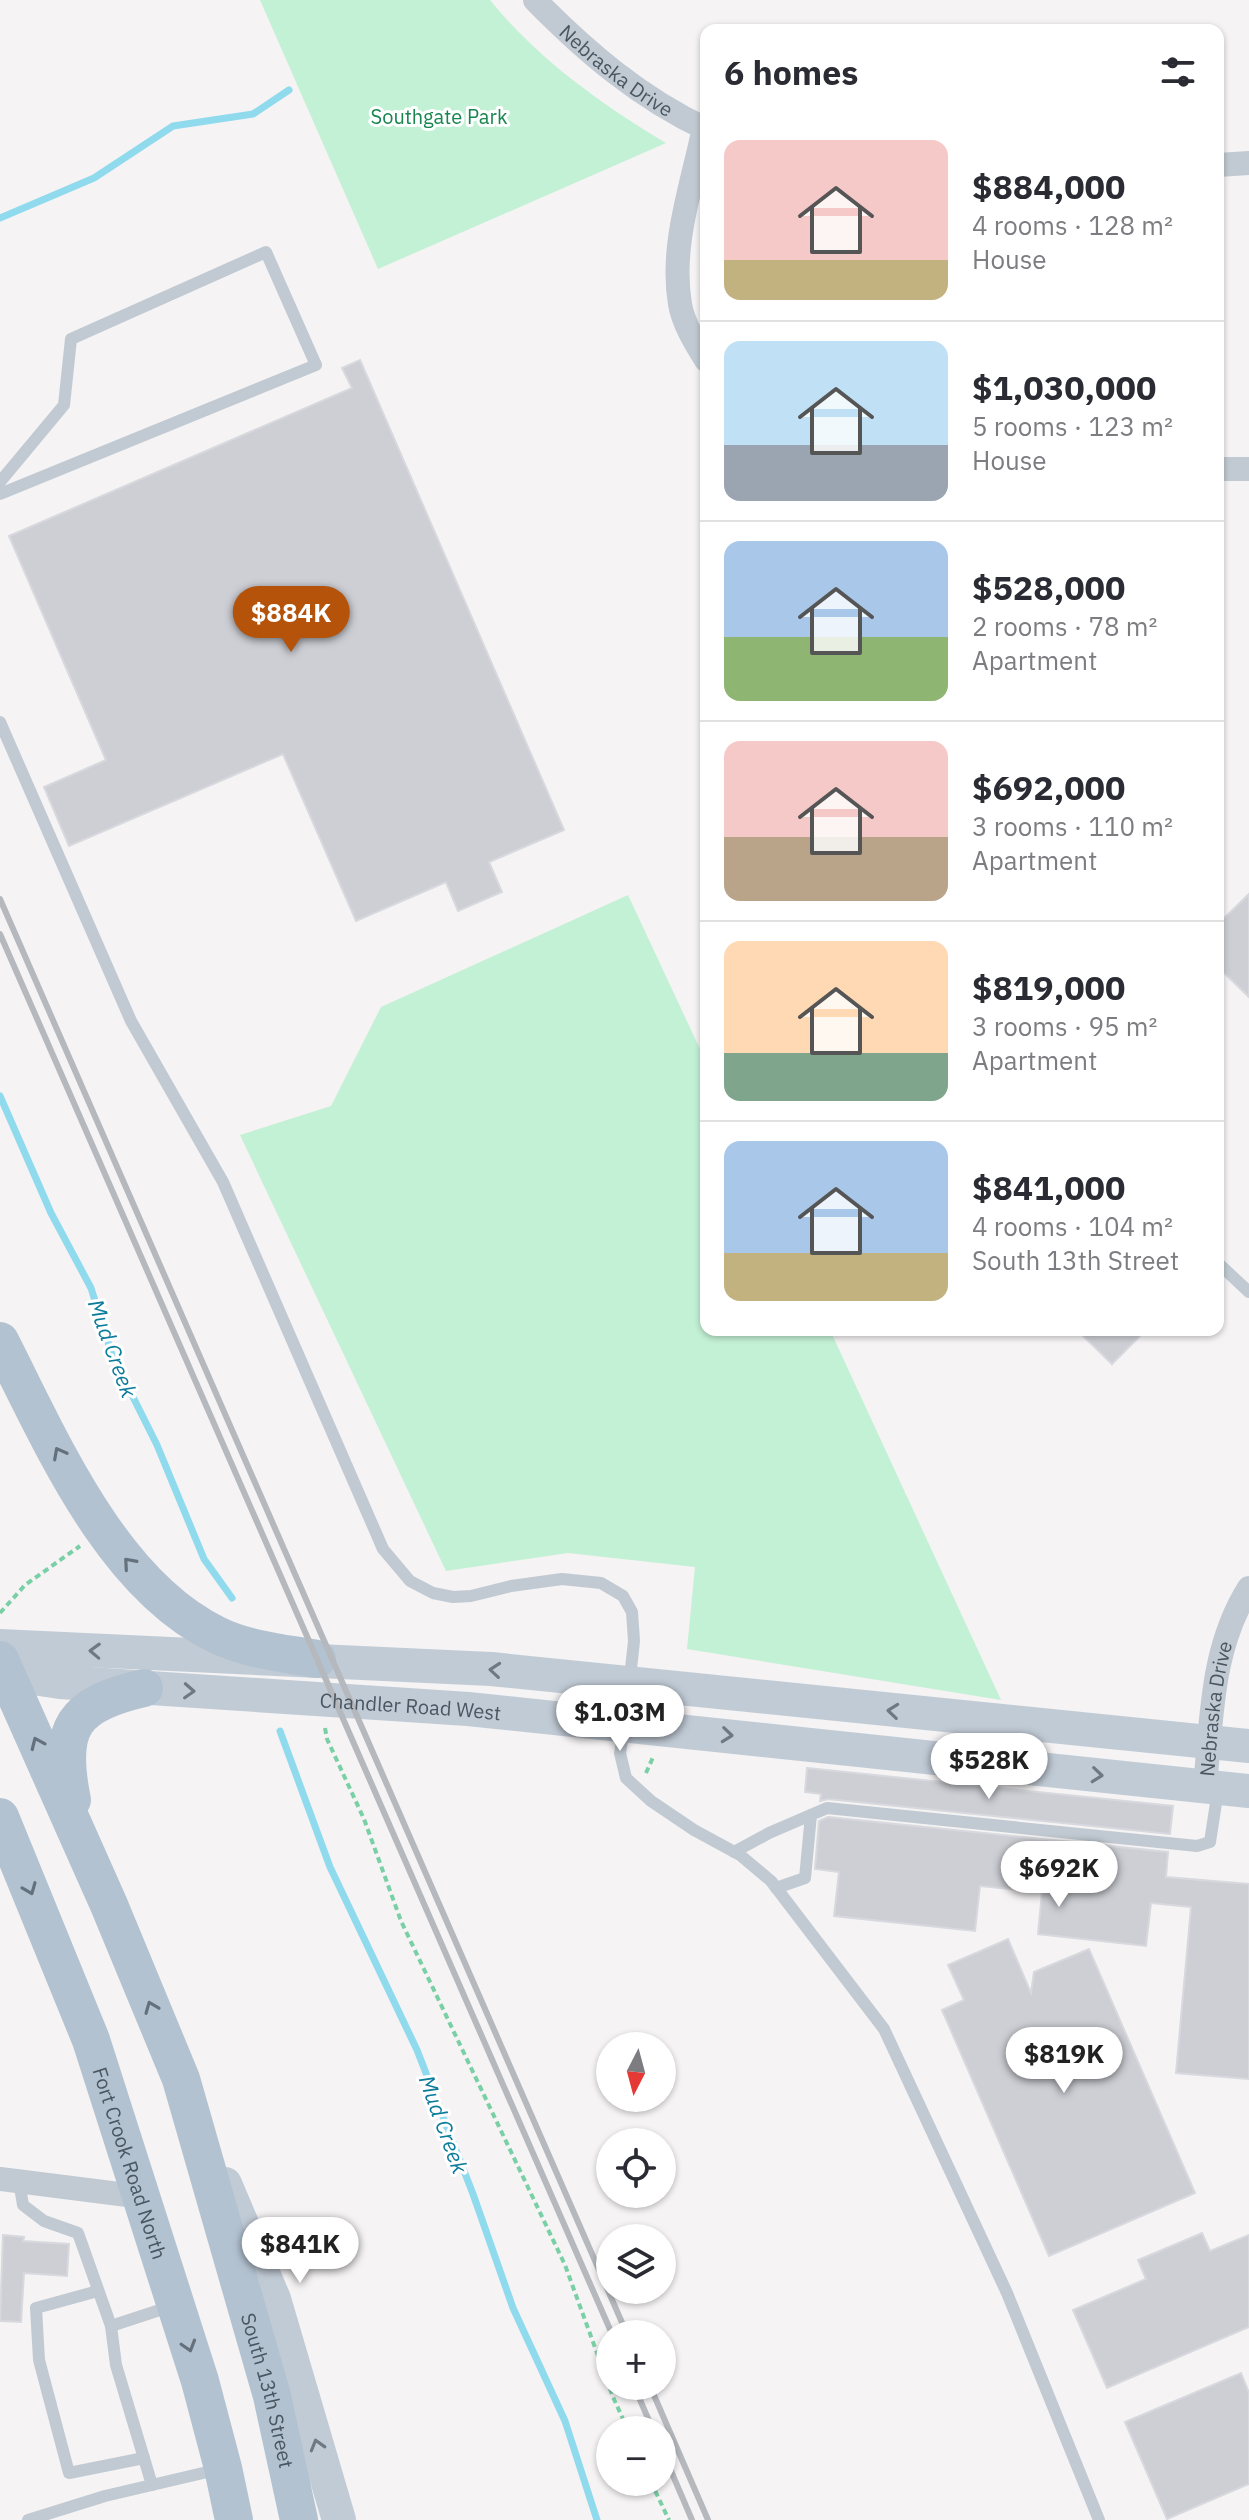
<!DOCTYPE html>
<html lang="en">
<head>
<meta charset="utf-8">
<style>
	:root { --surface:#fff; --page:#f2f2f3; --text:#2b2b33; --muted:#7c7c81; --line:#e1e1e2; --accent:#b45309 }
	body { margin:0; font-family:"IBM Plex Sans",sans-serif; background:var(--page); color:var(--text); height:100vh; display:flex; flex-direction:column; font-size:30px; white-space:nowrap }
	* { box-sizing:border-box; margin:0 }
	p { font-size:26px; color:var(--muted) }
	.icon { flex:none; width:44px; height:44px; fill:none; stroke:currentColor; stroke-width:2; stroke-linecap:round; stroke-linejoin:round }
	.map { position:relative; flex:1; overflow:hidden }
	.panel { position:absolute; left:700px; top:24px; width:524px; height:1312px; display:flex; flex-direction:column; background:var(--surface); border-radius:16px; box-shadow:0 2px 6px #0004 }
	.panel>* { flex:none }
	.needle { width:52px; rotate:186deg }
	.controls { position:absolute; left:596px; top:2032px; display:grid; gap:16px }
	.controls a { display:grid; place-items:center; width:80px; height:80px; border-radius:50%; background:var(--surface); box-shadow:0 2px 6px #0004; font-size:40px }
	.price { position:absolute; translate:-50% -68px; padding:0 18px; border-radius:28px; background:#fff; color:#222; font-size:26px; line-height:52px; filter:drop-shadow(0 2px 4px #0008) }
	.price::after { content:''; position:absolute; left:50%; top:48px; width:24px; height:18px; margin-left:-12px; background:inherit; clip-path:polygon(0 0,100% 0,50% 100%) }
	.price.selected { background:var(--accent); color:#fff }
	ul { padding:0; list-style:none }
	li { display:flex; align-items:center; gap:24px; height:200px; padding:0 24px }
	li+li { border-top:2px solid var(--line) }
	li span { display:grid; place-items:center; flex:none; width:224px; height:160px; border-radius:16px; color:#555 }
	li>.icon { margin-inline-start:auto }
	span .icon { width:96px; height:96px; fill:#fffc; stroke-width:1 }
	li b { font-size:34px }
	h2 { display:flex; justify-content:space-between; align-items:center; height:96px; padding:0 24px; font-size:34px }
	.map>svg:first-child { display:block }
	.green { fill:#c3f1d5 }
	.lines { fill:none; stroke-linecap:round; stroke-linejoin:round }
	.stream { stroke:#90daee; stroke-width:7 }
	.building { fill:#cdcfd5; stroke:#d7d9de; stroke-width:2 }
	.path { stroke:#7ad0a6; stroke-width:4; stroke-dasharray:6 4; stroke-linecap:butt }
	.service { stroke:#c1cad2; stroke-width:12 }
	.minor { stroke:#c1cad2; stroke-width:24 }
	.secondary { stroke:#c1cbd6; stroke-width:34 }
	.primary { stroke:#b3c2d1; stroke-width:38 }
	.rail { stroke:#b5b8bd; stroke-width:6 }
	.oneway { stroke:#64717d }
	.oneway2 { stroke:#6e7984 }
	.labels { text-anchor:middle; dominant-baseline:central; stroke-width:6; stroke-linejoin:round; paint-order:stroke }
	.street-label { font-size:20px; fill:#4a5661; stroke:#fff }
	.park-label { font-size:20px; fill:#17864f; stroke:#fff }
	.water-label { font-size:22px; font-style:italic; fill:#0c7c9b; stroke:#fff }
</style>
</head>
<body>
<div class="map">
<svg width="1249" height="2520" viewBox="0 0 1249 2520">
	<rect width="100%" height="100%" fill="#f5f3f3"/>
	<g class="green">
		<path d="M260,0H490C539,60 601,104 666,143L378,269Z"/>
		<path d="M628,895L706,1062V1330H830L1001,1700L687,1649L695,1567L568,1553L446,1571L240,1135L331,1106L381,1007Z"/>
	</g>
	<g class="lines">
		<g class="stream">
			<path d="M0,218L94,178L173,126L253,114L289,90"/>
			<path d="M0,1096L51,1213L91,1288L112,1355L157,1445L204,1559L232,1598"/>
			<path d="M280,1731L330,1867L417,2050L473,2194L513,2308L565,2421L597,2520"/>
		</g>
	</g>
	<g class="building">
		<path d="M360,360L564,830L489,862L502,892L458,911L446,882L356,921L283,754L69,846L44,787L106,760L9,536L352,388L342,368Z"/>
		<path d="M1249,894V997L1218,967V924Z"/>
		<path d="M1077,1330H1146L1112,1364Z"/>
		<path d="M807,1768L1173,1806L1170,1834L828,1799L820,1801L821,1794L805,1792Z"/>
		<path d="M828,1817L1168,1852L1166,1877L1249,1884V2079L1176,2073L1191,1907L1151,1903L1146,1946L1038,1934L1042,1892L980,1886L975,1931L834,1916L839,1872L815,1869L819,1821Z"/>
		<path d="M1008,1939L1031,1993L1034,1972L1089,1949L1195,2193L1049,2256L942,2010L964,2000L948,1965Z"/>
		<path d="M1202,2233L1210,2251L1249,2235V2327L1107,2388L1073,2310L1146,2279L1138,2260Z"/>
		<path d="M3,2235L24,2237L23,2241L69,2244L67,2276L24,2273L21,2322L0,2321Z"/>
		<path d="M1241,2373L1249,2393V2484L1167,2519L1125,2422Z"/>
	</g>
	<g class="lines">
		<g class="path">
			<path d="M0,1613L25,1585L80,1546"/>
			<path d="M325,1728L327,1739L364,1819L401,1921L565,2265L613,2397L628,2430"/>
			<path d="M646,1773L654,1755"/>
			<path d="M651,2482L669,2520"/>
		</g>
		<g class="service">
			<path d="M0,482L64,405L71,339L266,252L316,365L0,494"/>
			<path d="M0,722L131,1021L223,1182L383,1549L410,1581L433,1593L453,1597L471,1596L511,1586L562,1579L601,1583L623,1596L632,1612L634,1641L625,1724L620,1753L626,1778L651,1801L694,1830L740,1855L771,1881L884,2029L1007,2293L1099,2520"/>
			<path d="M1218,1263L1249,1292"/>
			<path d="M734,1852L769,1833L827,1808L1197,1846L1210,1842L1218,1790"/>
			<path d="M776,1888L805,1878L811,1815"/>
			<path d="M19,2181L23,2205L44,2221L78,2233L111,2326L172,2306"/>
			<path d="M98,2291L36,2308L39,2360L69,2473L144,2458"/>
			<path d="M111,2326L116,2365L152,2485"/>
			<path d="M28,2520L105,2496L220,2469"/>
		</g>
		<g class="minor">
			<path id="s1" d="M535,0C586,52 640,98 706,129"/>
			<path d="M704,128C692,185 670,246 680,304C683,323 696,344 706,360"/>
			<path d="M1218,165L1249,163"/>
			<path d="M1218,469H1249"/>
			<path id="s2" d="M1205,1786C1212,1717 1211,1648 1249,1588"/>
			<path d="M0,2179L143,2197"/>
		</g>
		<g class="secondary">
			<path d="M0,1646L491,1669L1249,1746"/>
			<path id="s3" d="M0,1673L60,1682L468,1709L1249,1791"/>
			<path d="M225,2184L274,2299L339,2520"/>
		</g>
		<g class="primary">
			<path d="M0,1341C51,1441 111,1584 217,1635C248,1650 283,1653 317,1659"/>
			<path id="s4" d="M0,1660L109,1905L181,2079L272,2396L299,2520"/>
			<path d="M72,1800C57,1727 73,1704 144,1688"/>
			<path id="s5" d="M0,1817L91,2040L200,2381L223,2468L234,2520"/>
		</g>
		<g class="rail">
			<path d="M0,899L627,2334"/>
			<path d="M0,934L612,2334"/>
			<path d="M634,2386L653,2430"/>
			<path d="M650,2386L708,2520"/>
			<path d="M662,2450L692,2520"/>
		</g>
	</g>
	<defs><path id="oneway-chevron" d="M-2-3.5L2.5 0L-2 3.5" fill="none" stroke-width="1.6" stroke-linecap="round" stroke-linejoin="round" transform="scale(2)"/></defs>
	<g class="oneway">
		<use href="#oneway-chevron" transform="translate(59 1453) rotate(-118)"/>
		<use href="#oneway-chevron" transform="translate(129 1563) rotate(-131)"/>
		<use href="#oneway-chevron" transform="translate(37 1743) rotate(-114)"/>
		<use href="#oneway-chevron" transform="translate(30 1889) rotate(68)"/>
		<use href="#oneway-chevron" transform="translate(151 2007) rotate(-112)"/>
		<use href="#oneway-chevron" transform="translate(189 2346) rotate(73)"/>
	</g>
	<g class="oneway2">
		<use href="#oneway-chevron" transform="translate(95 1651) rotate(-178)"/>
		<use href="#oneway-chevron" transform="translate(495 1670) rotate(-175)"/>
		<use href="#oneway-chevron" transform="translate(189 1691) rotate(3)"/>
		<use href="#oneway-chevron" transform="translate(893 1711) rotate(-174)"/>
		<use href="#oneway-chevron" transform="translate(727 1735) rotate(6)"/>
		<use href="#oneway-chevron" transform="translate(1097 1775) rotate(6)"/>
		<use href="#oneway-chevron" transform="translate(317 2445) rotate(-106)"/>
	</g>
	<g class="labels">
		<g class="street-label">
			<text stroke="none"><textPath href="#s1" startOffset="108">Nebraska Drive</textPath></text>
			<text stroke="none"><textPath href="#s3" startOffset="412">Chandler Road West</textPath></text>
			<text stroke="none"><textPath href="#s2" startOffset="78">Nebraska Drive</textPath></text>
			<text stroke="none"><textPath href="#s5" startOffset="370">Fort Crook Road North</textPath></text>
			<text stroke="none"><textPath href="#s4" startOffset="780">South 13th Street</textPath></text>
		</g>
		<g class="park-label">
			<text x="439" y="116">Southgate Park</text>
		</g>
		<g class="water-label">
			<text transform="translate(113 1348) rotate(70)">Mud Creek</text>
			<text transform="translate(444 2124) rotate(70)">Mud Creek</text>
		</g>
	</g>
</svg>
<div class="controls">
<a><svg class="needle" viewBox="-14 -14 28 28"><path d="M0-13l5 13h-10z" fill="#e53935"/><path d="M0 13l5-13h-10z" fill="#7c7c81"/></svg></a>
<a><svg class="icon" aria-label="locate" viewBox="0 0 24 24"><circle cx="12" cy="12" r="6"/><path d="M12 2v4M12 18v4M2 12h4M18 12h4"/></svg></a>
<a><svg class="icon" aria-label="layers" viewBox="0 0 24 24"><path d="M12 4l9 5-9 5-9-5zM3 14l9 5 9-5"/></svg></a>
<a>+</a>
<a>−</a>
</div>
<b class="price selected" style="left:291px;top:654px">$884K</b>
<b class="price" style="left:620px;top:1753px">$1.03M</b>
<b class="price" style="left:989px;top:1801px">$528K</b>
<b class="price" style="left:1059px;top:1909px">$692K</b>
<b class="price" style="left:1064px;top:2095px">$819K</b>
<b class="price" style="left:300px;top:2285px">$841K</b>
<section class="panel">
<h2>6 homes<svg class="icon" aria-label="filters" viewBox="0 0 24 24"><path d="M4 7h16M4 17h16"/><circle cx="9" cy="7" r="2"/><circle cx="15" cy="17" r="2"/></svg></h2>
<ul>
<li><span style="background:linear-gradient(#f6c9c9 75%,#c2b280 0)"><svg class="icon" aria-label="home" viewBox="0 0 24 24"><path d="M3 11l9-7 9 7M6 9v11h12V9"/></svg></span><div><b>$884,000</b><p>4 rooms · 128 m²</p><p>House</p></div></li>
<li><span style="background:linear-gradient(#bfe0f5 65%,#9aa5b1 0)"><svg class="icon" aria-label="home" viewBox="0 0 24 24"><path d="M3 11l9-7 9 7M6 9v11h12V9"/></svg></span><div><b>$1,030,000</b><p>5 rooms · 123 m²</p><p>House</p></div></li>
<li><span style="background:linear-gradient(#a9c7e8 60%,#8fb573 0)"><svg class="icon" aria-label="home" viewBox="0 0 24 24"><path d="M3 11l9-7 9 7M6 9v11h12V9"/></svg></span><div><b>$528,000</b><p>2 rooms · 78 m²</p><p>Apartment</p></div></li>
<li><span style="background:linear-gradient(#f6c9c9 60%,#b9a48a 0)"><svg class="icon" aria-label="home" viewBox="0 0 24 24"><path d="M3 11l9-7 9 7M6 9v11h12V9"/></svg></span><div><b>$692,000</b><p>3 rooms · 110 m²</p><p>Apartment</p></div></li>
<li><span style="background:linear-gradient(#ffd9b3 70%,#7fa58c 0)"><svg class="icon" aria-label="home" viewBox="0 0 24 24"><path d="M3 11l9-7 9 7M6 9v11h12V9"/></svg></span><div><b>$819,000</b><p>3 rooms · 95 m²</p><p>Apartment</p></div></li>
<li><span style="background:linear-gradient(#a9c7e8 70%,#c2b280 0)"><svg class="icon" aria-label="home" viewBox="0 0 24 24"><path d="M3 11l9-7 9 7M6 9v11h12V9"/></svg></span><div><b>$841,000</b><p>4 rooms · 104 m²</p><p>South 13th Street</p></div></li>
</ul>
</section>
</div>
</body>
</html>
